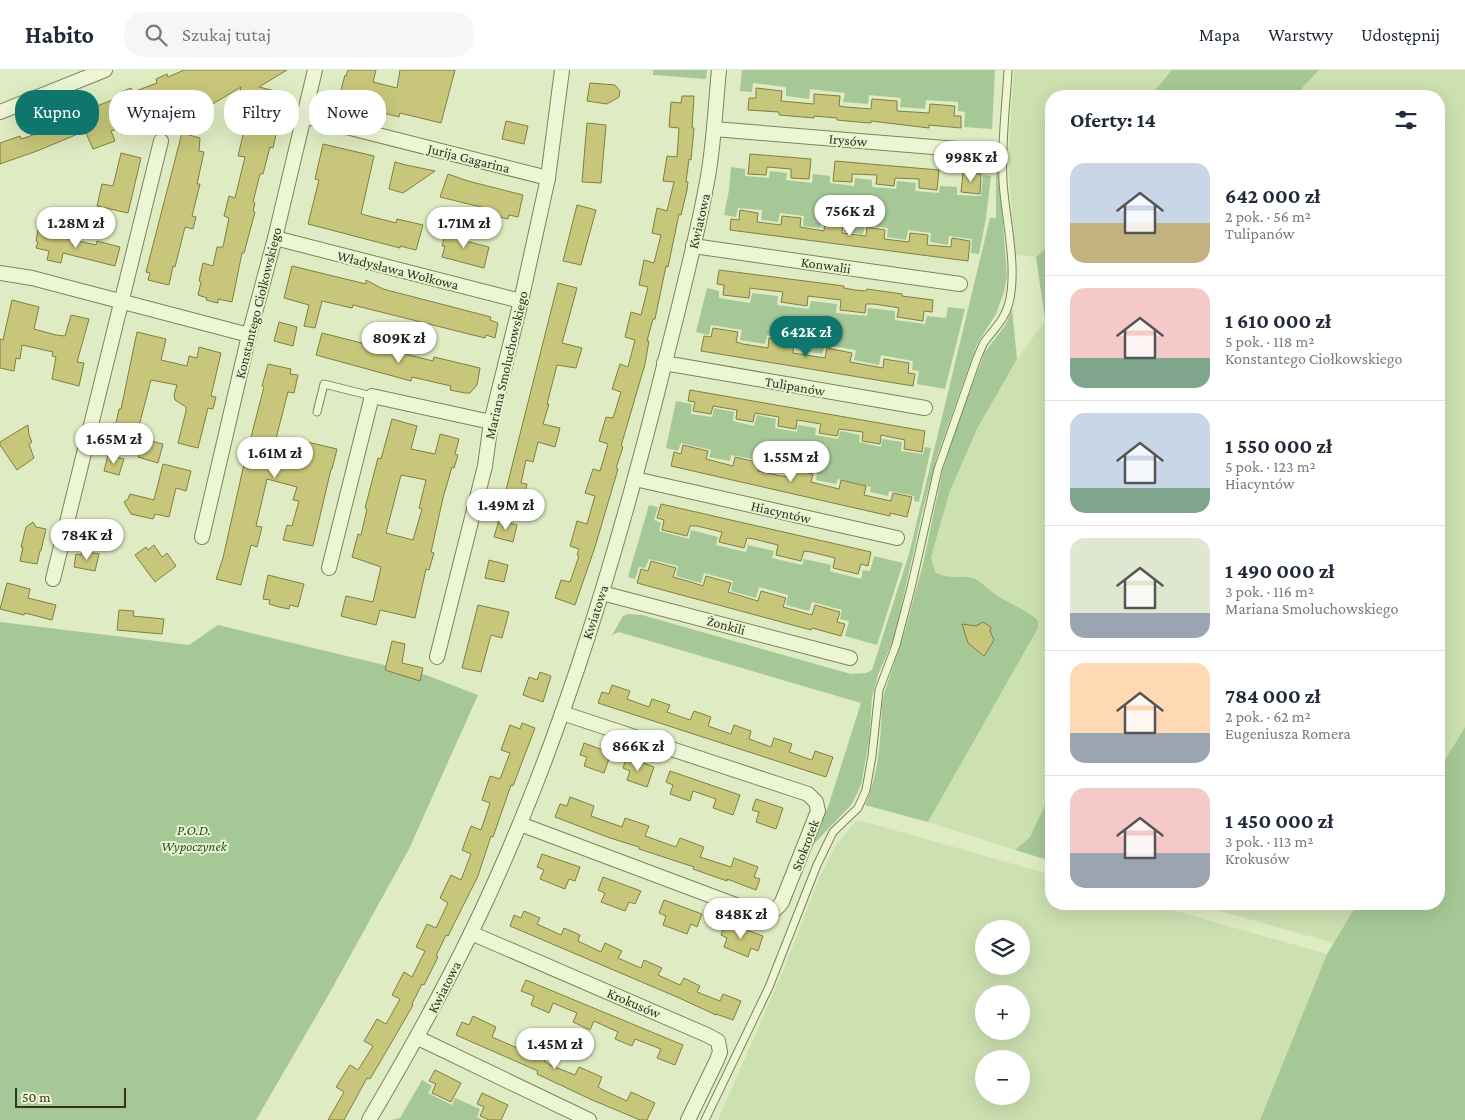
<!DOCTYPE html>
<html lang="pl">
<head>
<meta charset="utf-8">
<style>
	:root { --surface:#fff; --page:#f6f6f7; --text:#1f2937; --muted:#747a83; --line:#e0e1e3; --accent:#0f766e }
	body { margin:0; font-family:"Crimson Pro",serif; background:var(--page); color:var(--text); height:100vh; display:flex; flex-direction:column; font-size:19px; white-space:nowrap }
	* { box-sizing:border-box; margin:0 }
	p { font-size:16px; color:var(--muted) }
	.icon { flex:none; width:28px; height:28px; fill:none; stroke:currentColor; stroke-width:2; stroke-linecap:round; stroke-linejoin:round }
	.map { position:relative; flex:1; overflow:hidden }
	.sheet { position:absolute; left:1045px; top:20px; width:400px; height:820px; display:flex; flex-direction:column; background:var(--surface); border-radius:20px; box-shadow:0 5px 20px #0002 }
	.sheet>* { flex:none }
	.hud { position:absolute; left:15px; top:20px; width:475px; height:45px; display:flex; gap:10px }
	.fabs { position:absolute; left:975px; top:850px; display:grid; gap:10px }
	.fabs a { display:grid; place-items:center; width:55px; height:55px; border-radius:50%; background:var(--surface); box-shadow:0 5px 20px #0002; font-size:25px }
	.scale { position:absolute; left:15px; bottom:12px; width:111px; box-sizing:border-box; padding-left:5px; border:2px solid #32341d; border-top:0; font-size:14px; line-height:18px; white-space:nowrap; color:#32341d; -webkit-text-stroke:4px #e9f3d1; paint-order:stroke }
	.price { position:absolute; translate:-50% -42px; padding:0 11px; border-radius:18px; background:#fff; color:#222; font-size:16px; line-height:32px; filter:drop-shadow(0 1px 2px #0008) }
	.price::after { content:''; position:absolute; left:50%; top:30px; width:15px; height:11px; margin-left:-8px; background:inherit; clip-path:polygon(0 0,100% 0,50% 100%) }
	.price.selected { background:var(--accent); color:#fff }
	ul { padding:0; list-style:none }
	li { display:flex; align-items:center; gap:15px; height:125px; padding:0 25px }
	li+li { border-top:1px solid var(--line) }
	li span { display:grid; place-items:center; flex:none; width:140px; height:100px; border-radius:15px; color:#555 }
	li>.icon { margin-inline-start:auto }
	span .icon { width:60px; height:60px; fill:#fffc; stroke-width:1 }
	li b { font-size:21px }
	h2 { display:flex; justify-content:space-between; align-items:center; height:60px; padding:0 25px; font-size:21px }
	.pill { padding:0 18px; border-radius:20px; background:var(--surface); box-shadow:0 5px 20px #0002; font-size:18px; line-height:45px }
	.pill.selected { background:var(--accent); color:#fff }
	header { display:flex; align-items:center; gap:30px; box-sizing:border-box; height:70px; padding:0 25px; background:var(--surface); border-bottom:1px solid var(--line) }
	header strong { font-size:24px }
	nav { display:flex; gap:28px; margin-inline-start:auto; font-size:18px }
	.search { width:350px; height:45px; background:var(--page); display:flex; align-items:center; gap:12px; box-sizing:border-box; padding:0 18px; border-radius:20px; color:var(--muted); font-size:19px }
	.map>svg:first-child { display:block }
	.farmland { fill:#cce0b0; fill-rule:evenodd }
	.green { fill:#a6c896 }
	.building { fill:#c7c67a; stroke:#817f42; fill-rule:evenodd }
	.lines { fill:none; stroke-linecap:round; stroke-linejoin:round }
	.lane-casing { stroke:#7f835a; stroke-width:9 }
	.street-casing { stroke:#7f835a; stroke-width:16 }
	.lane { stroke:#edf6d4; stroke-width:7 }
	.street { stroke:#edf6d4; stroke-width:14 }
	.labels { text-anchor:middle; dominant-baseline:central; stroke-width:4; stroke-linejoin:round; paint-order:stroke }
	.street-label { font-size:14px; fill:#32341d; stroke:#e9f3d1 }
	.park-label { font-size:14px; font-style:italic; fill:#2d4f25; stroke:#e9f3d1 }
</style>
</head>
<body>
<header>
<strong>Habito</strong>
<div class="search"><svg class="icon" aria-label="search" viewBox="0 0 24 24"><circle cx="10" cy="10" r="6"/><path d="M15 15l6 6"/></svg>Szukaj tutaj</div>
<nav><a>Mapa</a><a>Warstwy</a><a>Udostępnij</a></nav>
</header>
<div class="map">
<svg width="1465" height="1050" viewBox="0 0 1465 1050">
	<rect width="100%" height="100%" fill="#dfebc2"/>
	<g class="farmland">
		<path d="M1014,0H1172L1150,26H1051V174L1036,187L1015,185L1008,88Z"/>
		<path d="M1319,0H1465V657L1439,700V26H1300L1302,18Z"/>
		<path d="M1051,243V722L1030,767L1015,780L928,752L1038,558L1034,546L1017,538L993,523L982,514L962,507L951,508L942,506L935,502L931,487L950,421L977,359L1017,289Z"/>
		<path d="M856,751L869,753L1051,805V834H1151L1327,884L1260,1050H718L784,899L820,806L836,775ZM984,859H1021V896H984ZM984,924H1021V961H984ZM984,989H1021V1026H984Z"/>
		<path d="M1196,834H1357L1333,873Z"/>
	</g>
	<g class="green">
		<path d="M653,0H707L706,9L653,5Z"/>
		<path d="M742,0H995L992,59L964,57L965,42L958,41V32L926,30L925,39L900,37L901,28L869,25L868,34L843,32L845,23L810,19L809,29L786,26V17L753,13L752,22L740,21Z"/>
		<path d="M1172,0H1319L1302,18L1300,26H1150Z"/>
		<path d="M996,88L1000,117L1007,205L1004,222L996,244L977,274L937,386L922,443L895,565L878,605L872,627L869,671L861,715L852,734L813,775L829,734L861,633L619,562L612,565L623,546L628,544L642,545L851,604L866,603L872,600L909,484L990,148H996Z"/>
		<path d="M731,97L745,99V106L769,108L770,101L787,103L786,110L812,113L813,104L830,106V113L854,116L855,108L872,110V117L896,119L897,111L916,113L915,121L939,123L940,116L957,117V125L981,126L983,105L991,106L986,148L979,184L971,183L972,169L949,166L948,175L930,172L931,163L908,160L906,170L887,167L888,158L865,155L863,164L844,162L845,152L822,149L820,158L803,156L804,146L780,143L778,152L761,150L762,140L738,138L736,147L724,145L729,120Z"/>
		<path d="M1051,174V243L1045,249L1036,187Z"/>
		<path d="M707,218L719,221V228L750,233L752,223L778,226L777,235L809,239L811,231L837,234L836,243L867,246L868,238L895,241V250L925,254L927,246L946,248L948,237L965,239L945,319L917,314L919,301L912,300L913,291L881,285L879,295L854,290L856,280L825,275L822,284L796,280L797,270L767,265L765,274L740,270L742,260L711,255L709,265L696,262Z"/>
		<path d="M1012,239L1017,289L977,359L950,421L931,487L935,502C950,511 959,504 973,508C980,511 986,517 992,522C1004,532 1029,540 1038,551V558L928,752L865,735C879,704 881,668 882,634L884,624L905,561L923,494L943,399L960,347L985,282L1006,254Z"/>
		<path d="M676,331L692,334L691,344L712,347L714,338L734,342L733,351L754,356L757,345L776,349L775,358L797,362L798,355L816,358L815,365L838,369L840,361L860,365L859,372L881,377L882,369L902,372L901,381L923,384L925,377L931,378L919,432L914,431V426L889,421L888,426L870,422L871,417L838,409L836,414L816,410L817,404L785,397L783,403L762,398L763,391L731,385L730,391L709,387L711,380L681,373L678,381L666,378Z"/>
		<path d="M649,435L658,437L654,450L661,453L659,461L689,469L691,460L718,467L716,475L746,482L748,475L774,481L772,488L802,495L804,489L831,495L830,501L861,509L863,500L870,501L874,486L903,493L877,575L845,566L849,551L840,549L842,540L812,532L809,541L786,535L788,525L759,517L756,528L731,521L733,511L704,503L701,513L676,506L678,496L649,489L645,498L639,497L635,509L628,507Z"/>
		<path d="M0,552L189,575L218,555L426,605L478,625L409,779L329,924L256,1050H0Z"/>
		<path d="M1465,657V1050H1260L1327,884L1357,834H1439V700Z"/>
		<path d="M1051,722V791L1015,780L1030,767Z"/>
		<path d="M422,1010L432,1016L428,1023L452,1035L455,1028L480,1039L477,1047L483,1050H391L400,1048Z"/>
	</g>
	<g class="building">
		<path d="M184,0H287L259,17L283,23L276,54L278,55L273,78L270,77L263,104H260L253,132L255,133L253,141L255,142L244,183H242L232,232L218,229V233L206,230L207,228L198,225L201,212L199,211L203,193L213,196L217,177H223L229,148L224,146L229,126L235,128L245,87L238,86L247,48L234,45L241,17L201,41L193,21L176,29L174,25L149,36L151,39L140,43L139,40L115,49L118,59L111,61L115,71L93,79L85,61L37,81L0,94V73L20,66L21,69L48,60L47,56L122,26L121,22L131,18L133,22L157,13L156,9L167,4L168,7Z"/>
		<path d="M348,0H376L373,12L397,18L400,0H455L441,53L400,43L399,47L376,41L377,37L339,27L345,5L346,6Z"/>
		<path d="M590,13L615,15L620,21L619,27L607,34L587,31Z"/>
		<path d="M756,18L782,21L781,31L814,34V24L840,26L839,36L846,37L871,39L872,29L897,31V41L929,43L930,34L955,36L954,46H961V58L929,55V58L871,51V53L858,52L837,50V48L814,46V48L779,45V42L748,40L749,28H756Z"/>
		<path d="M682,26H694L692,58H694L691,90L689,89L686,112H688L687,120L681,145L679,144L668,197L666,196L655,249H653L647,271H649L645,294L621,376L623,377L616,398L618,399L595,477L575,535L555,528L561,510L570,512L579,486L577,485L579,479L570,476L577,451L587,454L595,426L585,423L593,399L600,401L608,374L599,371L606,347L613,348L621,322L612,319L620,294L628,297L635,270L625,267L631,242L641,245L648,217L639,215L644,190L654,193L661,165L652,163L657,138L667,141L674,112L663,111L667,86L677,87L679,58L669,57L671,32L681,33Z"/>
		<path d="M506,51L528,56L524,74L502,69Z"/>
		<path d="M587,53L606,55L601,113L582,112Z"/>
		<path d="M182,63L200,68L199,81L204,82L197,114H200L192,146L196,147L193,159L185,157L175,197L173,196L169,215L148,210L150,203L146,202Z"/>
		<path d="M323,74L374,86L361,144L396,153L397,149L423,155L416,180L400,176V178L308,154L319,110L315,109Z"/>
		<path d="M121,83L141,88L128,143L97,136L102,114L113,116Z"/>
		<path d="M750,84L811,89L809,109L791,108V99L767,97L766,105L748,104Z"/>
		<path d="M835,91L939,100L937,120L919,118V109L895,108L894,116L876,114L877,105L852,104V112L833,111Z"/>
		<path d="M395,92L406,95L435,101L403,123L389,119Z"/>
		<path d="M963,102L981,104L980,124L961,122Z"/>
		<path d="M448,104L468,111L523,125L518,147L509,145L508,149L487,144L488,139L481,137L440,127Z"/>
		<path d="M577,135L596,140L581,195L563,191Z"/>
		<path d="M740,140L758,143L757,152L781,155L782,146L801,148L800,157L824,161L825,152L843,154L842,163L866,166L867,157L885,160L884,169L909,172L910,163L928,165L927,175L951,177L952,168L970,171L968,191L730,160L731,149L739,150Z"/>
		<path d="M447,157L467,162L465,171L489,177L484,198L442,187L445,176H442Z"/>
		<path d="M38,160L65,166L64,168L96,175L97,171L120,177L115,196L63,183L61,193L47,190L49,181L36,178L38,172L36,171Z"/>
		<path d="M292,196L366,214V210L383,219L491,247L490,250L498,253L495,268L486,265L485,268L353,235L352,238L322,231L315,258L304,256L309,235L284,228Z"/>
		<path d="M719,200L844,216V218L855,220L866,221L867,219L902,224V226L933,230L932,242L924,241L923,251L897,247L899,238L874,234H866L865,243L840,240L841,230L808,226L807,236L781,232L783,222L757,219L750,218L749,228L723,225L724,215L717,214Z"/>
		<path d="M558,213L577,218L562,273L582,278L576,298L557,295L547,334H549L543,354L560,358L555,377L538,372L533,392L526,390L521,413L527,414L523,432L504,428Z"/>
		<path d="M12,230L39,237L34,259L56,265L65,266L71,245L89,249L77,292L84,293L79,316L52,309L56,287L52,286L53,282L22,275L20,289L16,288L14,301L0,298V269L3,270Z"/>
		<path d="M279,252L297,257L293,276L274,271Z"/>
		<path d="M713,258L738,262L736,272L743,274L768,278L769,268L782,270L794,273L793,283L825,288L827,278L852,283L850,292L883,298L884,289L909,293L908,303L915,304L913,316L701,281L704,266L711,267Z"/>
		<path d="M137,262L166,269L161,290L187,296L189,286L197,288L199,277L221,283L211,326L216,327L213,339L208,338L198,378L178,373L186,341V337L175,330L174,325L177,315L151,310L136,367L114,362L119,339H121Z"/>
		<path d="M322,263L433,291L434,287L480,298L477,315L470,323H465L450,320L451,316L412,307L411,311L316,285Z"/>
		<path d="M268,294L291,299L290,304L298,305L294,323L288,322L273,380L277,381L276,385L300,391L303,377L306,378L307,372L337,379L332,399H331L313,476L283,470L287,455L292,456L299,431L293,430L297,417L267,409L256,456L262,457L257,477L251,475L241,515L216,509L223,488L244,394L264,317L262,316Z"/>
		<path d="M690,320L925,361L922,382L904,379L905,370L881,365L880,374L862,371L863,362L839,359L837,366L819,363L821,354L797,350L796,359L778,356L779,347L755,343L753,352L736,349L737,340L713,336L711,344L693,341L695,332L688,331Z"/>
		<path d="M392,349L417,356L411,379L435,384L440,364L459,369L455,384L458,385L454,398L452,397L443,428L431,482L434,483L429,500L426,499L415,548L380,540L376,555L341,546L346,526L373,532L381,497L352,487L358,464L361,465L367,439L365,438L378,388L381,389ZM401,405L426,410L419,438L422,439L413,470L386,463Z"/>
		<path d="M28,355L29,365L32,372L29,374L34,388L17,400L0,375V372Z"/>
		<path d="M142,369L163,374L158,393L138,387Z"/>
		<path d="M683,375L708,381L706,389L733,396L735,387L760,393L758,401L786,407L788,399L813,404L811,412L839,419L841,410L866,416L864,425L891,431L893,423L912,427L907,447L890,443V446L671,396L674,382L681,384Z"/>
		<path d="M108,385L124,389L119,405L104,401Z"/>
		<path d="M163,394L191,401L186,421L176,418L169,447L155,444L153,449L131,444L124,432L128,429L130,424L154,430Z"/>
		<path d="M661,434L871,482L868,496L861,494L858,504L833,498L835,488L811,482L804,481L801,491L776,485L778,475L754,469L747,468L744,478L719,472L722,462L697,456H690L687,466L662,460L664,450L657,448Z"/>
		<path d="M499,450L517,455L513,472L494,467Z"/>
		<path d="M33,452L36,457L46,459L41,481H40L37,494L20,491L23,477H21L26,457Z"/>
		<path d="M154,475L162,487L167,483L176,496L155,512L135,485L146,477L148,480Z"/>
		<path d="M82,481L99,484L95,501L74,497L76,484L81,485Z"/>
		<path d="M489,490L508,495L504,512L485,508Z"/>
		<path d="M651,491L676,498L673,507L691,512L703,516L706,506L731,513L728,522L758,531L761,521L786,528L783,537L812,545L815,535L840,542L837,552L845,554L841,566L812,558L811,560L637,513L641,499L648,501Z"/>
		<path d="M268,505L304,514L298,537L290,535L289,539L279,537L269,534L270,530L263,529Z"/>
		<path d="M7,513L30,519L28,528L56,535L52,550L25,543L24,545L0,539Z"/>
		<path d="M478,535L509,542L502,568L491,565L481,602L462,598Z"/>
		<path d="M119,540L134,541L133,546L164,549L162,564L117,560Z"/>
		<path d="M983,552L991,557L990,561L994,570L984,586L968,573L962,554L976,556Z"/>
		<path d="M392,571L405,574L402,593L423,598L420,611L385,600Z"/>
		<path d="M540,602L551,606L543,632L523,625L529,607L537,610Z"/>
		<path d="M612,615L630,621L627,629L649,637L652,629L670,635L667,642L690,650L694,641L711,647L708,656L731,664L734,655L751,661L749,669L771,677L774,668L792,674L789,682L812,690L815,681L833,687L826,707L598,633L602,622L609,624Z"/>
		<path d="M522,653L535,658L513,716L511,715L493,767L491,766L478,806L448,866L446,865L436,886L438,887L424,915L422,914L412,934L413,935L397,963L370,1009L367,1008L344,1050H328L344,1022L336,1017L350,995L358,1000L373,976L364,971L377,949L386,954L400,929L392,925L404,902L412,907L425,881L416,877L427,854L436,858L448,833L440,828L451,805L461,810L471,784L462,780L471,756L481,760L490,733L482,730L490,706L500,709L510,683L501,680L510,655L520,659Z"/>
		<path d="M584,673L611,683L604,703L584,696L587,687L580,685Z"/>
		<path d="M627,687L654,697L647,717L627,710L630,701L623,698Z"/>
		<path d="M670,701L740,725L733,745L713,738L716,729L693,721L690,731L670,724L673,715L666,712Z"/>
		<path d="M570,727L594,736L591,746L622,757L625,748L649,756L645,766L676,777L680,768L704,777L700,787L731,797L734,788L758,797L754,807L760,809L756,820L727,809V811L693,799L694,797L639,779V777L610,768L555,747L560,734L567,736Z"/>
		<path d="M756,729L783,738L776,759L756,752L759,742L752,740Z"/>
		<path d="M542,784L580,797L575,811L569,809L565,819L540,809L544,800L537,797Z"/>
		<path d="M603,807L641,821L635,834L629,832L625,841L601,832L605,823L598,820Z"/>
		<path d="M664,830L702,844L697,857L691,854L687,864L663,855L666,846L659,843Z"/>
		<path d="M524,841L540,848L537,854L561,865L564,858L580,865L578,871L601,882L605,873L622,881L618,888L641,898L644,890L662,898L658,905L680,915L684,908L700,916L697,922L720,931L723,924L741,931L733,950L716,944V945L677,927L510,856L514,845L521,848Z"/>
		<path d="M726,852L763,866L758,881L751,878L748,887L724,877L727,868L721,865Z"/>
		<path d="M526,910L683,975L675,995L657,988L661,979L635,969L632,976L615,969L618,962L594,951L590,960L573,952L577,943L553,933L549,943L531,935L534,926L521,921Z"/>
		<path d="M473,946L496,957L492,967L522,980L526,972L549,982L544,991L550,995L575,1005L579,997L602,1007L598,1017L603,1020L627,1031L631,1022L655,1033L647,1050H640L590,1029L537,1004L538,1001L456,965L462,952L469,955Z"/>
		<path d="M435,1000L461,1013L451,1032L432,1023L436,1014L429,1011Z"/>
		<path d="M482,1023L508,1035L501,1050H489L480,1046L484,1037L477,1034Z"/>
	</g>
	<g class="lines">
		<defs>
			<g id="lane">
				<path d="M317,342L324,314L372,326"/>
				<path d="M705,1050L769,917L817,795L833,762L858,738L866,720L872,686L879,620L896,575L911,518L938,399L977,288C979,284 981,279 983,274C993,259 1004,252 1009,233C1018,197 1005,147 1003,111C1001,74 1006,37 1008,0"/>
			</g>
			<g id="street">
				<path d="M0,42L105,0"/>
				<path d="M303,46L548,108"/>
				<path d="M714,59L982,81"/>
				<path d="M275,168L521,231"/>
				<path d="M693,176L960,214"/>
				<path d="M0,203L32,208L249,265"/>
				<path d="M664,293L925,338"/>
				<path d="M635,409L897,468"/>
				<path d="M202,467L249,265L275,168L315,0"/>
				<path d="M329,498L372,326L491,352"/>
				<path d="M53,509L161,71"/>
				<path d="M602,523L850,588"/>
				<path d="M437,587L485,396L491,352L521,231L548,108L562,0"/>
				<path d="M520,754L757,843C769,844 775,842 782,832L818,741L816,732L808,724L562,643"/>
				<path d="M471,863L707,965L718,971L720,982L717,990L688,1050"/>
				<path d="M418,968L589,1050"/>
				<path d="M369,1050C405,989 440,927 471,863C554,692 610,508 657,324C674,255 693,186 706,117C714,79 715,39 719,0"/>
			</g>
		</defs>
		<use href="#lane" class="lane-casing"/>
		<use href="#street" class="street-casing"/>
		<use href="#lane" class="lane"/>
		<use href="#street" class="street"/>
	</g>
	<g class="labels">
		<g class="street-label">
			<text transform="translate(848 70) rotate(5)">Irysów</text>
			<text transform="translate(469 88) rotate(14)">Jurija Gagarina</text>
			<text transform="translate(699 151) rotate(-77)">Kwiatowa</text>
			<text transform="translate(826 195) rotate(8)">Konwalii</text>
			<text transform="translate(398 200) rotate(14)">Władysława Wołkowa</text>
			<text transform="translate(258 233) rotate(-76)">Konstantego Ciołkowskiego</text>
			<text transform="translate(506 295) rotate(-77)">Mariana Smoluchowskiego</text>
			<text transform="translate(795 316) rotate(10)">Tulipanów</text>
			<text transform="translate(781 442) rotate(13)">Hiacyntów</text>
			<text transform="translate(595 542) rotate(-72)">Kwiatowa</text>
			<text transform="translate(726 555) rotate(15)">Żonkili</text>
			<text transform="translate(805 775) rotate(-69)">Stokrotek</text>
			<text transform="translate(444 917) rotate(-63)">Kwiatowa</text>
			<text transform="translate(634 933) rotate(23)">Krokusów</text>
		</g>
		<g class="park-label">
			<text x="194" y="760">P.O.D.<tspan x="194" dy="16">Wypoczynek</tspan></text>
		</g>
	</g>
</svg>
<div class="fabs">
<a><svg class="icon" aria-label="layers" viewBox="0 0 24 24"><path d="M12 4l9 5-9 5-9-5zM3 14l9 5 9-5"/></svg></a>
<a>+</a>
<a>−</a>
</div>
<div class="scale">50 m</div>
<b class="price" style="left:971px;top:113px">998K zł</b>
<b class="price" style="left:850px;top:167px">756K zł</b>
<b class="price" style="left:76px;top:179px">1.28M zł</b>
<b class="price" style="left:464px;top:179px">1.71M zł</b>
<b class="price selected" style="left:806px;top:288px">642K zł</b>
<b class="price" style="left:399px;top:294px">809K zł</b>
<b class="price" style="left:114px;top:395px">1.65M zł</b>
<b class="price" style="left:275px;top:409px">1.61M zł</b>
<b class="price" style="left:791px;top:413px">1.55M zł</b>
<b class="price" style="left:506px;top:461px">1.49M zł</b>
<b class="price" style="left:87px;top:491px">784K zł</b>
<b class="price" style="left:638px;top:702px">866K zł</b>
<b class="price" style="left:741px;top:870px">848K zł</b>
<b class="price" style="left:555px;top:1000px">1.45M zł</b>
<div class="hud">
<a class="pill selected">Kupno</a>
<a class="pill">Wynajem</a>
<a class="pill">Filtry</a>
<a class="pill">Nowe</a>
</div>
<section class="sheet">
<h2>Oferty: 14<svg class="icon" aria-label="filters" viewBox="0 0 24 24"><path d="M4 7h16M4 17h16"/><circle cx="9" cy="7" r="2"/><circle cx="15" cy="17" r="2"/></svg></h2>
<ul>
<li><span style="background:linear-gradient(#c9d6e8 60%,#c2b280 0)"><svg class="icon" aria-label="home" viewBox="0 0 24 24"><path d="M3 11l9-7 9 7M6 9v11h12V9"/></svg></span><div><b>642 000 zł</b><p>2 pok. · 56 m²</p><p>Tulipanów</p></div></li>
<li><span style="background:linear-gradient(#f6c9c9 70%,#7fa58c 0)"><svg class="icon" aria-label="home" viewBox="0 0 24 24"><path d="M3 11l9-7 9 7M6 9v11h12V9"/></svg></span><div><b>1 610 000 zł</b><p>5 pok. · 118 m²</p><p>Konstantego Ciołkowskiego</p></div></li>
<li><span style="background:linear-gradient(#c9d6e8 75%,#7fa58c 0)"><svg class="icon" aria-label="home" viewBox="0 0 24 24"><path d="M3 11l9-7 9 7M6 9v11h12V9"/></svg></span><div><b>1 550 000 zł</b><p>5 pok. · 123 m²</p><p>Hiacyntów</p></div></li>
<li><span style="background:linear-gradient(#dfe7d0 75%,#9aa5b1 0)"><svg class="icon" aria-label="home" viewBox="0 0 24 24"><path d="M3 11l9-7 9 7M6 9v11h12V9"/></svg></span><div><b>1 490 000 zł</b><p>3 pok. · 116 m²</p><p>Mariana Smoluchowskiego</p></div></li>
<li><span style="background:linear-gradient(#ffd9b3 70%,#9aa5b1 0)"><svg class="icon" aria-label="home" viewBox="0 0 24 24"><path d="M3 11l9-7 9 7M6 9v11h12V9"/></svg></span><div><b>784 000 zł</b><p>2 pok. · 62 m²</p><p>Eugeniusza Romera</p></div></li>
<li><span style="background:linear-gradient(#f6c9c9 65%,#9aa5b1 0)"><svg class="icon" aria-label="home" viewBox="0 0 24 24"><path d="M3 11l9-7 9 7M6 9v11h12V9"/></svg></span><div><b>1 450 000 zł</b><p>3 pok. · 113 m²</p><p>Krokusów</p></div></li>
</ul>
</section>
</div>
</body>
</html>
